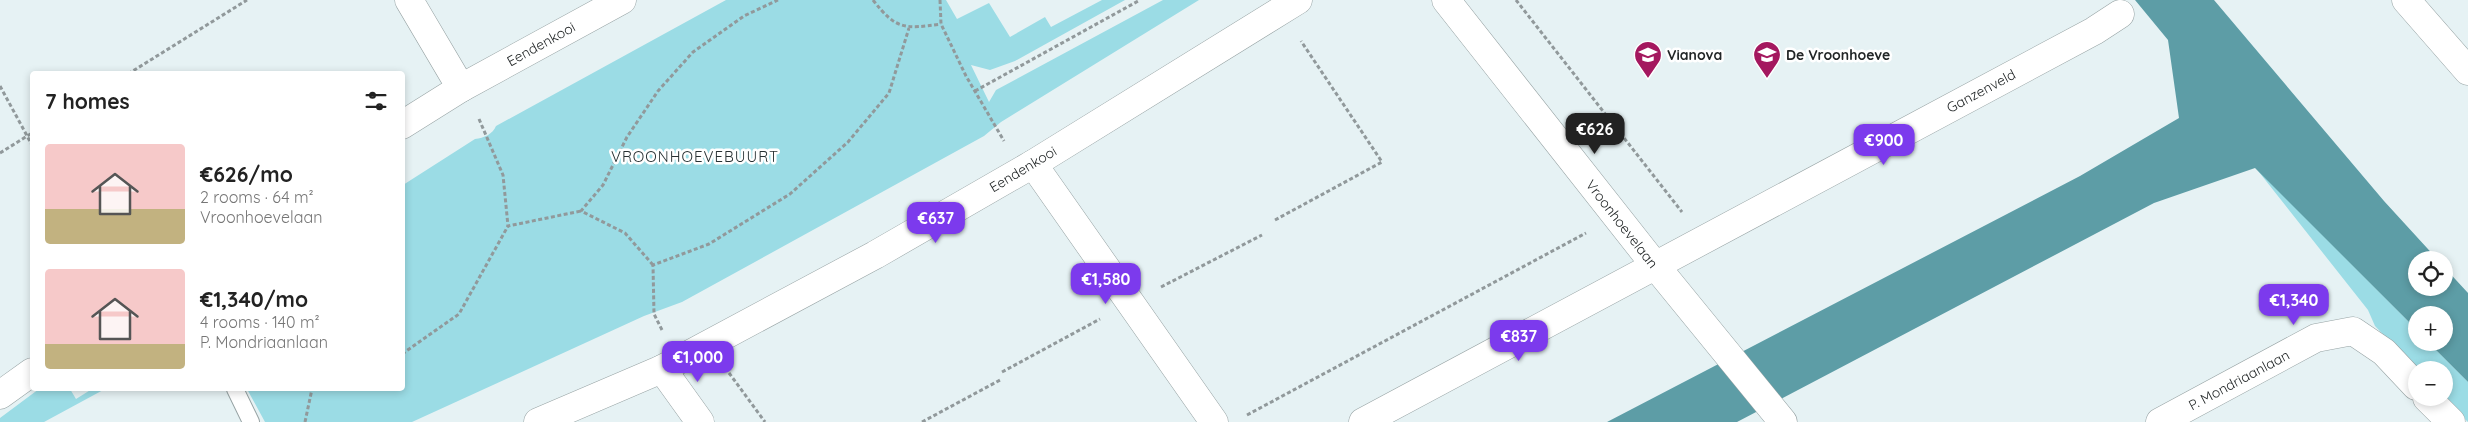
<!DOCTYPE html>
<html lang="en">
<head>
<meta charset="utf-8">
<style>
	:root { --surface:#fff; --page:#f6f6f6; --text:#222; --muted:#767676; --accent:#7c3aed }
	body { margin:0; font-family:Quicksand,sans-serif; background:var(--page); color:var(--text); height:100vh; display:flex; flex-direction:column; font-size:19px; white-space:nowrap }
	* { box-sizing:border-box; margin:0 }
	p { font-size:16px; color:var(--muted) }
	.icon { flex:none; width:28px; height:28px; fill:none; stroke:currentColor; stroke-width:2; stroke-linecap:round; stroke-linejoin:round }
	.map { position:relative; flex:1; overflow:hidden }
	.side { position:absolute; left:30px; top:71px; width:375px; height:320px; display:flex; flex-direction:column; background:var(--surface); border-radius:5px; box-shadow:0 2px 8px #0003 }
	.side>* { flex:none }
	.controls { position:absolute; left:2408px; top:251px; display:grid; gap:10px }
	.controls a { display:grid; place-items:center; width:45px; height:45px; border-radius:50%; background:var(--surface); box-shadow:0 2px 8px #0003; font-size:25px }
	.price { position:absolute; translate:-50% -42px; padding:0 11px; border-radius:10px; background:var(--accent); color:#fff; font-size:16px; line-height:32px; filter:drop-shadow(0 1px 2px #0008) }
	.price::after { content:''; position:absolute; left:50%; top:30px; width:15px; height:11px; margin-left:-8px; background:inherit; clip-path:polygon(0 0,100% 0,50% 100%) }
	.price.current { background:#222; color:#fff }
	ul { padding:0; list-style:none }
	li { display:flex; align-items:center; gap:15px; height:125px; padding:0 15px }
	li span { display:grid; place-items:center; flex:none; width:140px; height:100px; border-radius:5px; color:#555 }
	li>.icon { margin-inline-start:auto }
	span .icon { width:60px; height:60px; fill:#fffc; stroke-width:1 }
	li b { font-size:21px }
	h2 { display:flex; justify-content:space-between; align-items:center; height:60px; padding:0 15px; font-size:21px }
	.map>svg:first-child { display:block }
	.green { fill:#9bdce5 }
	.water { fill:#5d9da6 }
	.lines { fill:none; stroke-linecap:round; stroke-linejoin:round }
	.service-casing { stroke:#97a3a4; stroke-width:18 }
	.minor-casing { stroke:#97a3a4; stroke-width:29 }
	.path { stroke:#91999b; stroke-width:3; stroke-dasharray:4 2.5; stroke-linecap:butt }
	.service { stroke:#fff; stroke-width:16 }
	.minor { stroke:#fff; stroke-width:28 }
	.labels { text-anchor:middle; dominant-baseline:central; stroke-width:5; stroke-linejoin:round; paint-order:stroke }
	.street-label { font-size:14px; fill:#222627; stroke:#fff }
	.poi-label { font-size:14px; font-weight:bold; fill:#222627; stroke:#fff; text-anchor:start }
	.neighbourhood-label { font-size:15px; letter-spacing:1px; fill:#283133; stroke:#fff }
</style>
</head>
<body>
<div class="map">
<svg width="2468" height="422" viewBox="0 0 2468 422">
	<rect width="100%" height="100%" fill="#e6f2f4"/>
	<g class="green">
		<path d="M726,0H946L957,19L989,3L1010,37L1045,17L1051,27L1102,0H1125L1015,61L990,70L971,65L989,102L996,90L1163,0H1199L1001,122L984,136L682,302L644,316L412,422H265L247,389H402L403,185L475,139C484,138 493,134 496,126Z"/>
		<path d="M2255,167L2416,329V342L2429,343L2468,382V422L2443,398L2444,370H2417L2375,326L2368,310Z"/>
		<path d="M39,389H70L76,399L92,389H105L44,422H0V418Z"/>
	</g>
	<path class="water" d="M2135,0H2214L2384,201L2438,260H2416V288H2444V267L2468,293V382L2429,343L2444,342V315H2416V329L2255,168L2154,203L1737,422H1607L2080,176L2179,118L2168,40Z"/>
	<g class="lines">
		<defs>
			<path id="service" d="M235,389L251,422"/>
			<g id="minor">
				<path d="M409,0L461,88"/>
				<path d="M1446,0L1654,264L1783,422"/>
				<path d="M2406,0L2468,71"/>
				<path d="M402,125L461,88L622,0"/>
				<path d="M1033,164L1214,422"/>
				<path d="M662,369L700,422"/>
				<path d="M0,395L32,372"/>
				<path d="M2427,398L2451,422"/>
				<path d="M538,422L662,369L875,255L1033,164L1298,0"/>
				<path d="M1363,422L2094,31L2120,14"/>
				<path d="M2160,422L2316,338L2353,331L2384,352L2416,386"/>
			</g>
		</defs>
		<use href="#service" class="service-casing"/>
		<use href="#minor" class="minor-casing"/>
		<g class="path">
			<path d="M873,0C896,30 905,29 941,24"/>
			<path d="M940,0L941,24L966,76L1004,141"/>
			<path d="M1516,0L1682,212"/>
			<path d="M128,74L247,0"/>
			<path d="M0,86L32,145"/>
			<path d="M975,91L1140,0"/>
			<path d="M479,119L503,175L508,226L581,211"/>
			<path d="M0,153L32,133"/>
			<path d="M1275,220L1382,162L1301,41"/>
			<path d="M653,265L625,233L581,211L603,185L627,137L658,91L693,52L744,16L778,0"/>
			<path d="M1161,287L1262,235"/>
			<path d="M662,330L654,314L653,265L709,244L790,194L848,142L889,93L909,28"/>
			<path d="M402,354L459,314L508,226"/>
			<path d="M1002,372L1100,319"/>
			<path d="M729,373L765,422"/>
			<path d="M1247,415L1586,233"/>
			<path d="M305,422L312,389"/>
			<path d="M922,422L1002,379"/>
		</g>
		<use href="#service" class="service"/>
		<use href="#minor" class="minor"/>
	</g>
	<defs>
		<symbol id="school-pin" viewBox="-11 -11 22 30"><path d="M0 17L-7.5 6A9.5 9.5 0 1 1 7.5 6Z" fill="#a4185f" stroke="#fff"/><path d="M0-5L7-2L0 1L-7-2ZM-4 1L0 2.5L4 1V4Q0 6-4 4Z" fill="#fff"/></symbol>
	</defs>
	<g fill-rule="evenodd">
		<use href="#school-pin" x="1632" y="39" width="32" height="43"/>
		<use href="#school-pin" x="1751" y="39" width="32" height="43"/>
	</g>
	<g class="labels">
		<g class="street-label">
			<text transform="translate(541 44) rotate(-29)">Eendenkooi</text>
			<text transform="translate(1981 91) rotate(-28)">Ganzenveld</text>
			<text transform="translate(1023 169) rotate(-31)">Eendenkooi</text>
			<text transform="translate(1622 224) rotate(52)">Vroonhoevelaan</text>
			<text transform="translate(2239 380) rotate(-28)">P. Mondriaanlaan</text>
		</g>
		<g class="poi-label">
			<text x="1667" y="55">Vianova</text>
			<text x="1786" y="55">De Vroonhoeve</text>
		</g>
		<g class="neighbourhood-label">
			<text x="695" y="156">VROONHOEVEBUURT</text>
		</g>
	</g>
</svg>
<div class="controls">
<a><svg class="icon" aria-label="locate" viewBox="0 0 24 24"><circle cx="12" cy="12" r="6"/><path d="M12 2v4M12 18v4M2 12h4M18 12h4"/></svg></a>
<a>+</a>
<a>−</a>
</div>
<b class="price current" style="left:1595px;top:155px">€626</b>
<b class="price" style="left:1884px;top:166px">€900</b>
<b class="price" style="left:936px;top:244px">€637</b>
<b class="price" style="left:1106px;top:305px">€1,580</b>
<b class="price" style="left:2294px;top:326px">€1,340</b>
<b class="price" style="left:1519px;top:362px">€837</b>
<b class="price" style="left:698px;top:383px">€1,000</b>
<section class="side">
<h2>7 homes<svg class="icon" aria-label="filters" viewBox="0 0 24 24"><path d="M4 7h16M4 17h16"/><circle cx="9" cy="7" r="2"/><circle cx="15" cy="17" r="2"/></svg></h2>
<ul>
<li><span style="background:linear-gradient(#f6c9c9 65%,#c2b280 0)"><svg class="icon" aria-label="home" viewBox="0 0 24 24"><path d="M3 11l9-7 9 7M6 9v11h12V9"/></svg></span><div><b>€626/mo</b><p>2 rooms · 64 m²</p><p>Vroonhoevelaan</p></div></li>
<li><span style="background:linear-gradient(#f6c9c9 75%,#c2b280 0)"><svg class="icon" aria-label="home" viewBox="0 0 24 24"><path d="M3 11l9-7 9 7M6 9v11h12V9"/></svg></span><div><b>€1,340/mo</b><p>4 rooms · 140 m²</p><p>P. Mondriaanlaan</p></div></li>
</ul>
</section>
</div>
</body>
</html>
